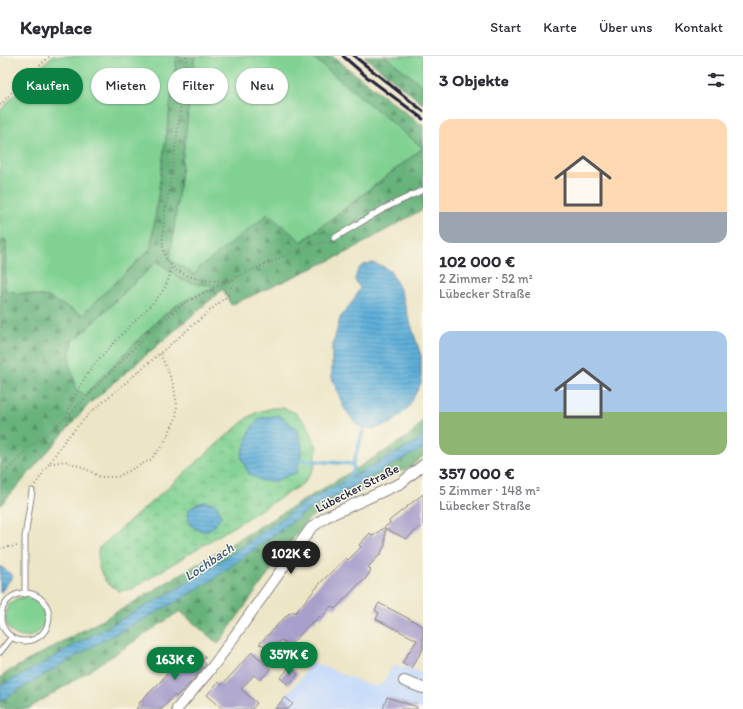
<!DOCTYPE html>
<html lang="de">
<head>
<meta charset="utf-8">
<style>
	:root { --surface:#fff; --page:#f7f7f7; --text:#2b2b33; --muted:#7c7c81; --line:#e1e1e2; --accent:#0b8043 }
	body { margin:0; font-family:Itim,sans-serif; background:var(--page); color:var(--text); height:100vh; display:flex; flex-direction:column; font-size:15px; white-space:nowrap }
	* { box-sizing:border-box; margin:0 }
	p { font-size:13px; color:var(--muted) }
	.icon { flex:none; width:22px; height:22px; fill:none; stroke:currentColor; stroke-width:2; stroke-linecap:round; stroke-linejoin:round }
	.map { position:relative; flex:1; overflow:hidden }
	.drawer { display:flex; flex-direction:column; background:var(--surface); width:320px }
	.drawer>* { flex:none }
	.hud { position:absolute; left:12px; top:12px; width:351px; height:36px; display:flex; gap:8px }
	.price { position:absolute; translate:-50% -34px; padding:0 9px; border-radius:14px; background:var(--accent); color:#fff; font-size:13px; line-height:26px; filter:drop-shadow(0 1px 2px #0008) }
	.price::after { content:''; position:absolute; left:50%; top:24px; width:12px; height:9px; margin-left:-6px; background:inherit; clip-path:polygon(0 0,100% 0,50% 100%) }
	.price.current { background:#222; color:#fff }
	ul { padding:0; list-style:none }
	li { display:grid; align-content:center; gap:8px; height:212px; padding:0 16px }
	li span { display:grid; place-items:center; height:124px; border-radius:12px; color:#555 }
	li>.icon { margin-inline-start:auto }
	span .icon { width:72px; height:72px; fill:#fffc; stroke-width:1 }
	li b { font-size:17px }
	h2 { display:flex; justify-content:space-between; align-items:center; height:48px; padding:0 16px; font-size:17px }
	.tag { padding:0 14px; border-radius:18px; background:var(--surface); box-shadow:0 1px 3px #0004; font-size:14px; line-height:36px }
	.tag.current { background:var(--accent); color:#fff }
	header { display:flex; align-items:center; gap:24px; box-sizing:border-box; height:56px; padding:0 20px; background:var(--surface); border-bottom:1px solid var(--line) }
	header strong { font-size:19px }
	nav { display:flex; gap:22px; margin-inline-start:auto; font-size:14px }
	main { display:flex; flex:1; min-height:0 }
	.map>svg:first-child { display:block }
	.built { fill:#c8dcf9 }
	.green { fill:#80d192; stroke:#517a66 }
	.forest { fill:url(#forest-firs); stroke:#456a5c; fill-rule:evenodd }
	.wetland { fill:url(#wetland-marsh); stroke:#517a66 }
	.water { fill:url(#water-rules); stroke:#40688a }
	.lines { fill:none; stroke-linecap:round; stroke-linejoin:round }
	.stream { stroke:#5fafd9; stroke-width:3.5 }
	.building { fill:#a89fcb }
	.service-casing { stroke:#878480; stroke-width:7 }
	.minor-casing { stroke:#878480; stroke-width:12 }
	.path { stroke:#878480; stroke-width:2; stroke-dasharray:1 3; stroke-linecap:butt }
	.service { stroke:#fff; stroke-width:5 }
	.minor { stroke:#fff; stroke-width:10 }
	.rail { stroke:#22223b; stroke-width:3 }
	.labels { text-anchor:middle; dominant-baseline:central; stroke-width:3; stroke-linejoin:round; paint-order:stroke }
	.street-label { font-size:13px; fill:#22223b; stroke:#fbf7ec }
	.water-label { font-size:14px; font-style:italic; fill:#3a5a7a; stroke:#fbf7ec }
</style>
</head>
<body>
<header>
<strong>Keyplace</strong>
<nav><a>Start</a><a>Karte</a><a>Über uns</a><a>Kontakt</a></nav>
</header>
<main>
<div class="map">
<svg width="423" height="653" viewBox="0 0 423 653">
	<defs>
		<pattern id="forest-firs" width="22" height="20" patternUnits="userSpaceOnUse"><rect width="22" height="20" fill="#68b37c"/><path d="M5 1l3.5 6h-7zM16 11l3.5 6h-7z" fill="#559167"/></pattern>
		<pattern id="wetland-marsh" width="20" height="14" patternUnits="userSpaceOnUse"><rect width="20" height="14" fill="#80d192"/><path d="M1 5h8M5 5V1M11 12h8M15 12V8" fill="none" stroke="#6eb37f"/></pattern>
		<pattern id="water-rules" width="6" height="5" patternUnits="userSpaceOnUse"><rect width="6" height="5" fill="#5fafd9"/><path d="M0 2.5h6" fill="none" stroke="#4e8eb1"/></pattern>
	</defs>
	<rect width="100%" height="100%" fill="#fbf7ec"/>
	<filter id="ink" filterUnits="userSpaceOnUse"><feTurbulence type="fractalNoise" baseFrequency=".025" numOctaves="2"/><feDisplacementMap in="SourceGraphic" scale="8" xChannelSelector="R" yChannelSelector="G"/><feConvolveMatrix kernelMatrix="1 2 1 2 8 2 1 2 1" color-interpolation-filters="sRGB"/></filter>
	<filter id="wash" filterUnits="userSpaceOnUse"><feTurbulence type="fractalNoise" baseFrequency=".012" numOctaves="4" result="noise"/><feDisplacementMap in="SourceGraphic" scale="16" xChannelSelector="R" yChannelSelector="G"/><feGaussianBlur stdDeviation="0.9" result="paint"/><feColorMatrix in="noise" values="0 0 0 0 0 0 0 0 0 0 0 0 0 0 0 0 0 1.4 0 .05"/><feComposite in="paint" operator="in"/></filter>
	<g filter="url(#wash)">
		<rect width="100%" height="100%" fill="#ece5c6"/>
		<path class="built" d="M309,605L370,629L375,630L382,628L394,608L423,617V653H274L302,621Z"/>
		<g class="green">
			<path d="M52,0H177L151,192L82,259L48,241L5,235L6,185L0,182V55L17,36Z"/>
			<path d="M195,0H311L423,92L301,186L195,219L170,204Z"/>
			<path d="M385,0H423V30Z"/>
			<path d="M157,205L182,224L198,228L213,229L214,233L177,249L159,263L84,339L75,332L74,323L69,308L70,294L74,285Z"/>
			<circle cx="25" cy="561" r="20"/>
		</g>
		<g class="forest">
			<path d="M177,0H195L170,204L195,219L199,212L268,158L302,186L423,92V153L344,198L231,249L223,233L88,349L23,424L0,450V182L6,184L5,235L48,241L82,259L151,192ZM157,205L182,224L198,228L213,229L214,233L195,239L177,249L159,263L85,339L75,332L74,323L69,308L70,294L74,285Z"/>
			<path d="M311,0H332L423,70V92Z"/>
			<path d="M364,0H385L423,30V48Z"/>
			<path d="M423,364V400L410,411L321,454L309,463L299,475L218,588L180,555L94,612L28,653H0V622L9,615L124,552L354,414L412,378Z"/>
		</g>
		<path class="wetland" d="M272,352H284L296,357L307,368L317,391L314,412L304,427L132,533L119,535L106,526L99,512L98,493L247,362L257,356Z"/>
		<g class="water">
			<path d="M372,207L382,210L390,215L399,231L421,300V327L408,352L392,367L377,372H364L357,369L344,352L332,322V292L340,262L353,245L360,232L355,224C358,212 359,209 372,207Z"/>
			<path d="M279,359L298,374L302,392L297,416L275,425H262L249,418L241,401L250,374L260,362Z"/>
			<path d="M423,378V391L422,393L305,456L212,524L181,543L93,590L0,645V630L48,605L67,593L177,533L246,488L302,448L418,385Z"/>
			<path d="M206,445L217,449L221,460L214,470L205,476L197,473L189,468L188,455L195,449Z"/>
			<path d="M0,510L13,520L0,537Z"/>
		</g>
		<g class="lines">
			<g class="stream">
				<path d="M300,404L353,408"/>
				<path d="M345,426L354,414L353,408L364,372"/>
			</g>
		</g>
		<g id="blocks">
			<g class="building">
				<path d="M423,438V469L406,483L385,472V489L380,499L368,511L371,514L367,521L360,528V527L335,553L331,550L321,562L319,560L314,566L313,565L289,590L281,584L273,592L259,588L289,557L290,558L293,555L295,557L323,524L346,502L348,504L361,491L359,489L370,477L373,480L390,467L389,465Z"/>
				<path d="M379,547L423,570V593L411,612L402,607L417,584L376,563L379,557L375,554Z"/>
				<path d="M193,590L206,601L202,605L206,608L191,626L176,641L174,639L162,653H136L140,648L139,647L161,625L183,598L185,600Z"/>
				<path d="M252,596L271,613L260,624L254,619L241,633L257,647L252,653H223L207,639L218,626L222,629Z"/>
				<path d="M290,611L298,618L289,629L280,622Z"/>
				<path d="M285,641L293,648L288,653H275Z"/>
				<path d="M387,641L417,651V653H383Z"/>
			</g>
		</g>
	</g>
	<g filter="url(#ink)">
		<use href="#blocks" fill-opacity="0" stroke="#878480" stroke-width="1"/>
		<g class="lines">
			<defs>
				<g id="service">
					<path d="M334,182L385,152L423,134"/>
					<circle cx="25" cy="561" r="24"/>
					<path d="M25,538V481L32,435"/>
					<path d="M0,596L12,581"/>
				</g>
				<g id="minor">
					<path d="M404,625L423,632"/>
					<path d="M177,653L210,614L219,602L311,472L326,461L401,427L423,409"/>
				</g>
			</defs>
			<use href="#service" class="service-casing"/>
			<use href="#minor" class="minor-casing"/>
			<g class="path">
				<path d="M186,0V5C181,48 176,91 169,135C167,148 163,162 163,176C162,184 163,200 168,206C180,222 211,228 229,223"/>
				<path d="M0,49L12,36L50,0"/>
				<path d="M66,361C73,340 85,319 99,303C110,291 120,280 131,269C144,255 159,244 167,227C170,221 170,215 171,208"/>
				<path d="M50,408L65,405L82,411L100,421H117L150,404L163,389L176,362L177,348L173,327L160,297"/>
				<path d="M0,423L28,392L65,363L150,276L184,247L234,222L298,194L327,185"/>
				<path d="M35,429L65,384L89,358L227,240L233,227L234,222"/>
				<path d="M0,492L18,490"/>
			</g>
			<use href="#service" class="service"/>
			<use href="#minor" class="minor"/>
			<g class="rail">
				<path d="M343,0L367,21L423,63"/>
				<path d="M354,0L423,55"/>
			</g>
		</g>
	</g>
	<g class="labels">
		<g class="street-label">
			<text transform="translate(357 432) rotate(-27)">Lübecker Straße</text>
		</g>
		<g class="water-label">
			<text transform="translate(209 506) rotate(-34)">Lochbach</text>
		</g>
	</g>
</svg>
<b class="price current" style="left:291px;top:519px">102K €</b>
<b class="price" style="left:289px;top:620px">357K €</b>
<b class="price" style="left:175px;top:625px">163K €</b>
<div class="hud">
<a class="tag current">Kaufen</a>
<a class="tag">Mieten</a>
<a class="tag">Filter</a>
<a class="tag">Neu</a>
</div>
</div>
<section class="drawer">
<h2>3 Objekte<svg class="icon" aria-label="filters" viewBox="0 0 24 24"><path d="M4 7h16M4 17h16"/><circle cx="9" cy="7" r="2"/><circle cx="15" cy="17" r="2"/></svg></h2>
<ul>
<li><span style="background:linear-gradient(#ffd9b3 75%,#9aa5b1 0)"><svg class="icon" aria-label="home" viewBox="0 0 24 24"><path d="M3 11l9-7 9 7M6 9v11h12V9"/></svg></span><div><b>102 000 €</b><p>2 Zimmer · 52 m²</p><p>Lübecker Straße</p></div></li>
<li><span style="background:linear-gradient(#a9c7e8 65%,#8fb573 0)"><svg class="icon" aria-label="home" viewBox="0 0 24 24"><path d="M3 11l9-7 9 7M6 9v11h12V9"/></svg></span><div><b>357 000 €</b><p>5 Zimmer · 148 m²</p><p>Lübecker Straße</p></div></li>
</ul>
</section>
</main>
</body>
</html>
